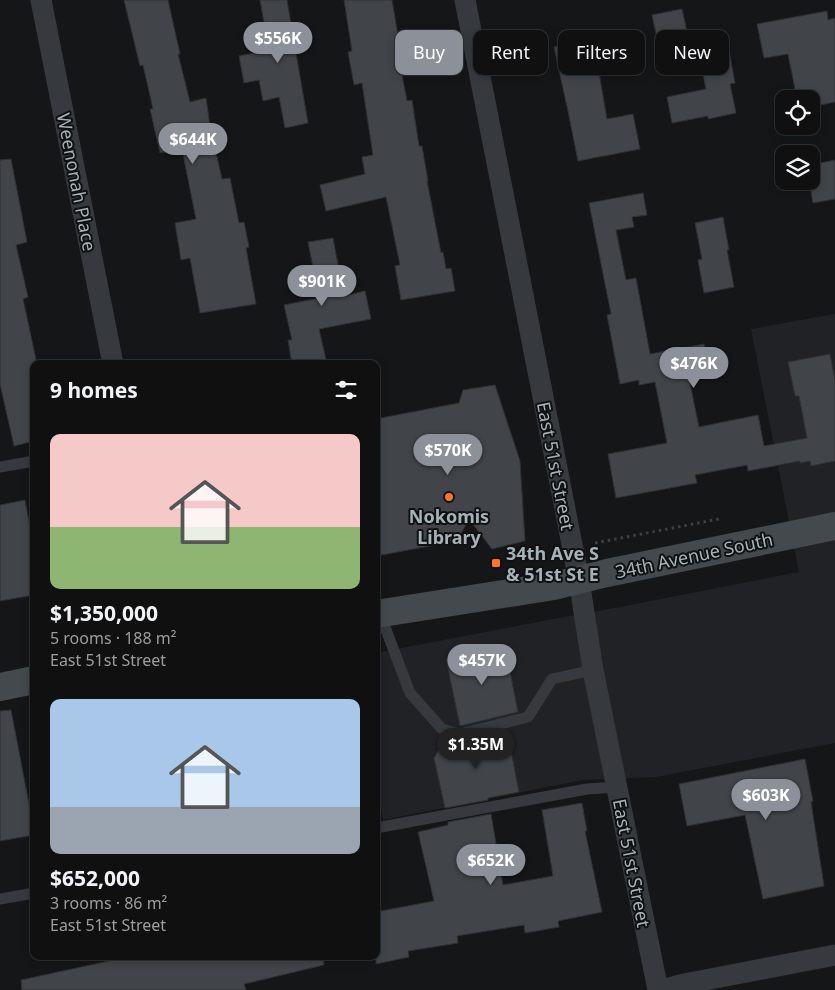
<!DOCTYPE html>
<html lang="en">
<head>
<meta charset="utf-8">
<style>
	:root { --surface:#101011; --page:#1e1e1f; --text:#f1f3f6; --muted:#9c9d9f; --line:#303031; --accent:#8c9099 }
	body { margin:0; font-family:"Noto Sans",sans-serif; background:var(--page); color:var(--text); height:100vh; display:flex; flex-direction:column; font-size:19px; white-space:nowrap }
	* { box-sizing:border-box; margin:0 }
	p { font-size:16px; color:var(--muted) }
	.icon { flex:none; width:28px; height:28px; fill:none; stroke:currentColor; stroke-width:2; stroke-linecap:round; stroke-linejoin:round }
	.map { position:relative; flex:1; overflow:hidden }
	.side { position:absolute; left:30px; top:360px; width:350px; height:600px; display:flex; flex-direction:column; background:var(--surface); border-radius:10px; box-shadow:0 2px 8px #0003,0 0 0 1px var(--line) }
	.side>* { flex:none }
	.banner { position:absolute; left:395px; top:30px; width:365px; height:45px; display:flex; gap:10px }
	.fabs { position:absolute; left:775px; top:90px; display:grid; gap:10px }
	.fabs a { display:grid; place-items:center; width:45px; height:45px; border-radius:10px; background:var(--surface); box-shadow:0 2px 8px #0003,0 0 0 1px var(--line); font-size:25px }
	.price { position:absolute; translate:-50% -42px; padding:0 11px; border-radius:18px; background:var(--accent); color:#fff; font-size:16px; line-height:32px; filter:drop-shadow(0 1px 2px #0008) }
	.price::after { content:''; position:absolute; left:50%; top:30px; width:15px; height:11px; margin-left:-8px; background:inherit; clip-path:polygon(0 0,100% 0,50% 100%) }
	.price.active { background:#222; color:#fff }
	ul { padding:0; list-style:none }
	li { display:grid; align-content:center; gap:10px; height:265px; padding:0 20px }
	li span { display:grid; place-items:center; height:155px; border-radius:10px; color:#555 }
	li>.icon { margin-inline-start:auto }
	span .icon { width:90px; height:90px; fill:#fffc; stroke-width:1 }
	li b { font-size:21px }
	h2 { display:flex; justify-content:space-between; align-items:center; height:60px; padding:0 20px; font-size:21px }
	.pill { padding:0 18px; border-radius:10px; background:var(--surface); box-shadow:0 2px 8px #0003,0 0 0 1px var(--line); font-size:18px; line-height:45px }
	.pill.active { background:var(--accent); color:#fff }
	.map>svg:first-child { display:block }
	.built { fill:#212225 }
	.building { fill:#414448; stroke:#2f3134 }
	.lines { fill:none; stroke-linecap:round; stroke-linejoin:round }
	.path { stroke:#3c4144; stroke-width:3; stroke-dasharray:2.5 4; stroke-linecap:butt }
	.lane { stroke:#36393d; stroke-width:11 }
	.street { stroke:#36393d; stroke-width:21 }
	.secondary { stroke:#44494d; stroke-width:28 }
	.poi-dot { fill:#fc7329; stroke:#101112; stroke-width:2 }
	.labels { text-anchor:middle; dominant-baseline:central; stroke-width:4; stroke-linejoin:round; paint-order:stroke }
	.street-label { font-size:18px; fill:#a6b2b8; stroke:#101112 }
	.poi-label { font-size:18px; font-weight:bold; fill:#a6b2b8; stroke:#101112 }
</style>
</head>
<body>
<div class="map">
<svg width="835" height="990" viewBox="0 0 835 990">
	<rect width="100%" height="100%" fill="#151617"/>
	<path class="built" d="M835,314V743L656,777L582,780L383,820L376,784V653L553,619L620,607L799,572L751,329Z"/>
	<g class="building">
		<path d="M124,0H168L180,54H178L190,102L206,98L210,126L222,179L230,178L239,223L244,222L249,247L246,248L256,304L200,313L190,258L181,260L175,223L196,219L182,149L160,153L150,109H153L143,65L140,66Z"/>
		<path d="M260,0H287L308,123L285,128L279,97L263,101L259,80L244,83L239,56L269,50Z"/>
		<path d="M344,0H392L402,60H399L407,101L412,100L419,146H422L428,181H427L441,253L443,252L446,269L451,268L455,291L401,300L395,266L400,265L386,197L326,211L320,185L365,174L362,157L373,155L362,83L354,85L348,52L352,51Z"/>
		<path d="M682,9L689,41L659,47L652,15Z"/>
		<path d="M827,11L828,20L835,18V102L811,107V99H797L788,54L764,58L757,24Z"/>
		<path d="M592,40L600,73H599L607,119L633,114L640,149L578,161L567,106V107L554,47Z"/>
		<path d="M729,50L735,83L730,84L736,113L708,119V116L672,123L667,97L706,89L699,56Z"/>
		<path d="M11,159L27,242L16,245L28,297L23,299L37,364H34V441L14,446L0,384V160Z"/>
		<path d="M835,160V199L813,203L809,181H811V165Z"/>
		<path d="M643,193L647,215L632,217L634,227L616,230L626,280L636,278L650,354L704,344L709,370L688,374L699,427L758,415L764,446L807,438L799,396H795L788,362L830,354L835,380V461L811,466L810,461L800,463V461L748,471L747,465L695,475L697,483L616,498L608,454L667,443L655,382L639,385V380L620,384L607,315L611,314L589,203Z"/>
		<path d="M723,217L729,250H727L734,287L704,293L698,260L702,259L695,223Z"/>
		<path d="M333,238L344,296L365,291L371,319L319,329L327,364H292L288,340H292L284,305L319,298L308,242Z"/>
		<path d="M495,385L520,461L525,541L492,549L469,519L457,541L376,556V419L459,403L463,390Z"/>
		<path d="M25,500L34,549V595L0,601V505Z"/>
		<path d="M505,646L518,712L460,726L446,659Z"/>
		<path d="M11,710L34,830V835L0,841V711Z"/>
		<path d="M507,730L519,792L488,798V800L445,808L434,758L441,746L463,742Z"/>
		<path d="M805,759L813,801L811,802L824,886L763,899L745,815L687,826L679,784Z"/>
		<path d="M582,803L587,831H585L602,912L558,921L559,927L525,933L524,925L457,936L458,943L408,951L409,957L376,964V912L434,901L418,832L448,825V822L491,814L503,885L553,876L542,810Z"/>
		<path d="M132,956H323L324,965L244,984L246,990H22L21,980Z"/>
	</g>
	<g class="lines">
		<path class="path" d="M595,543L719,519"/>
		<g class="lane">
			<path d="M0,467L34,461"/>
			<path d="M380,614L410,693L442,729L460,734L528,717L552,679L593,670"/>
			<path d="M376,828L587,789L617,787"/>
			<path d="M0,899L34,893"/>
		</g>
		<g class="street">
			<path d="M41,0L113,364"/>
			<path d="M465,0L579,580L593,670L658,990"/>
			<path d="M662,990L684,984L835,955"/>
		</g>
		<g class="secondary">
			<path d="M376,614L554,586L607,573L835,526"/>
			<path d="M0,687L34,680"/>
		</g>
	</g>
	<g class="poi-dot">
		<circle cx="449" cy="497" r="5"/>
		<rect x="491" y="558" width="10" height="10" rx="2.5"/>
	</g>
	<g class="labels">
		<g class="street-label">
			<text transform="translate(77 182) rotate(79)">Weenonah Place</text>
			<text transform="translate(556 466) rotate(79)">East 51st Street</text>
			<text transform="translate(694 555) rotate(-12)">34th Avenue South</text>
			<text transform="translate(632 863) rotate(79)">East 51st Street</text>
		</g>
		<g class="poi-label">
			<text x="449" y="516">Nokomis<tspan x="449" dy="21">Library</tspan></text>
			<text x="506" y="553" text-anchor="start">34th Ave S<tspan x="506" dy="21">&amp; 51st St E</tspan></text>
		</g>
	</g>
</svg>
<div class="fabs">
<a><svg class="icon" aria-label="locate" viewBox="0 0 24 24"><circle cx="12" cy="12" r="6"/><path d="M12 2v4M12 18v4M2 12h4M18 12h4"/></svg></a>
<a><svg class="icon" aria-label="layers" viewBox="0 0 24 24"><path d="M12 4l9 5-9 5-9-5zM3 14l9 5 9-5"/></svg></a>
</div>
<b class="price" style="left:278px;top:64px">$556K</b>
<b class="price" style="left:193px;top:165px">$644K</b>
<b class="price" style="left:322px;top:307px">$901K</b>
<b class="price" style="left:694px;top:389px">$476K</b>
<b class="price" style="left:448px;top:476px">$570K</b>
<b class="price" style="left:482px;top:686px">$457K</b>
<b class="price active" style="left:476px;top:770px">$1.35M</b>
<b class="price" style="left:766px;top:821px">$603K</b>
<b class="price" style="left:491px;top:886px">$652K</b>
<div class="banner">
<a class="pill active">Buy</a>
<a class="pill">Rent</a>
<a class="pill">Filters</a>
<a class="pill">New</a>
</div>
<section class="side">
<h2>9 homes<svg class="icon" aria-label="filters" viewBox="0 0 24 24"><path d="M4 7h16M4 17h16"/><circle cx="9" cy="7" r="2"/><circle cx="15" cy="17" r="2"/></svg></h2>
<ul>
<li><span style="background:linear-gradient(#f6c9c9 60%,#8fb573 0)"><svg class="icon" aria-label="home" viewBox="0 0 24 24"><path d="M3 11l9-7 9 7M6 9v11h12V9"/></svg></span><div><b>$1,350,000</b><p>5 rooms · 188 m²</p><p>East 51st Street</p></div></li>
<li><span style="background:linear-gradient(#a9c7e8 70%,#9aa5b1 0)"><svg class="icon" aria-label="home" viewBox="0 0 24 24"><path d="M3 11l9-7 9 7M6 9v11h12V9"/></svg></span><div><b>$652,000</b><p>3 rooms · 86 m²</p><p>East 51st Street</p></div></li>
</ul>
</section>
</div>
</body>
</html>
